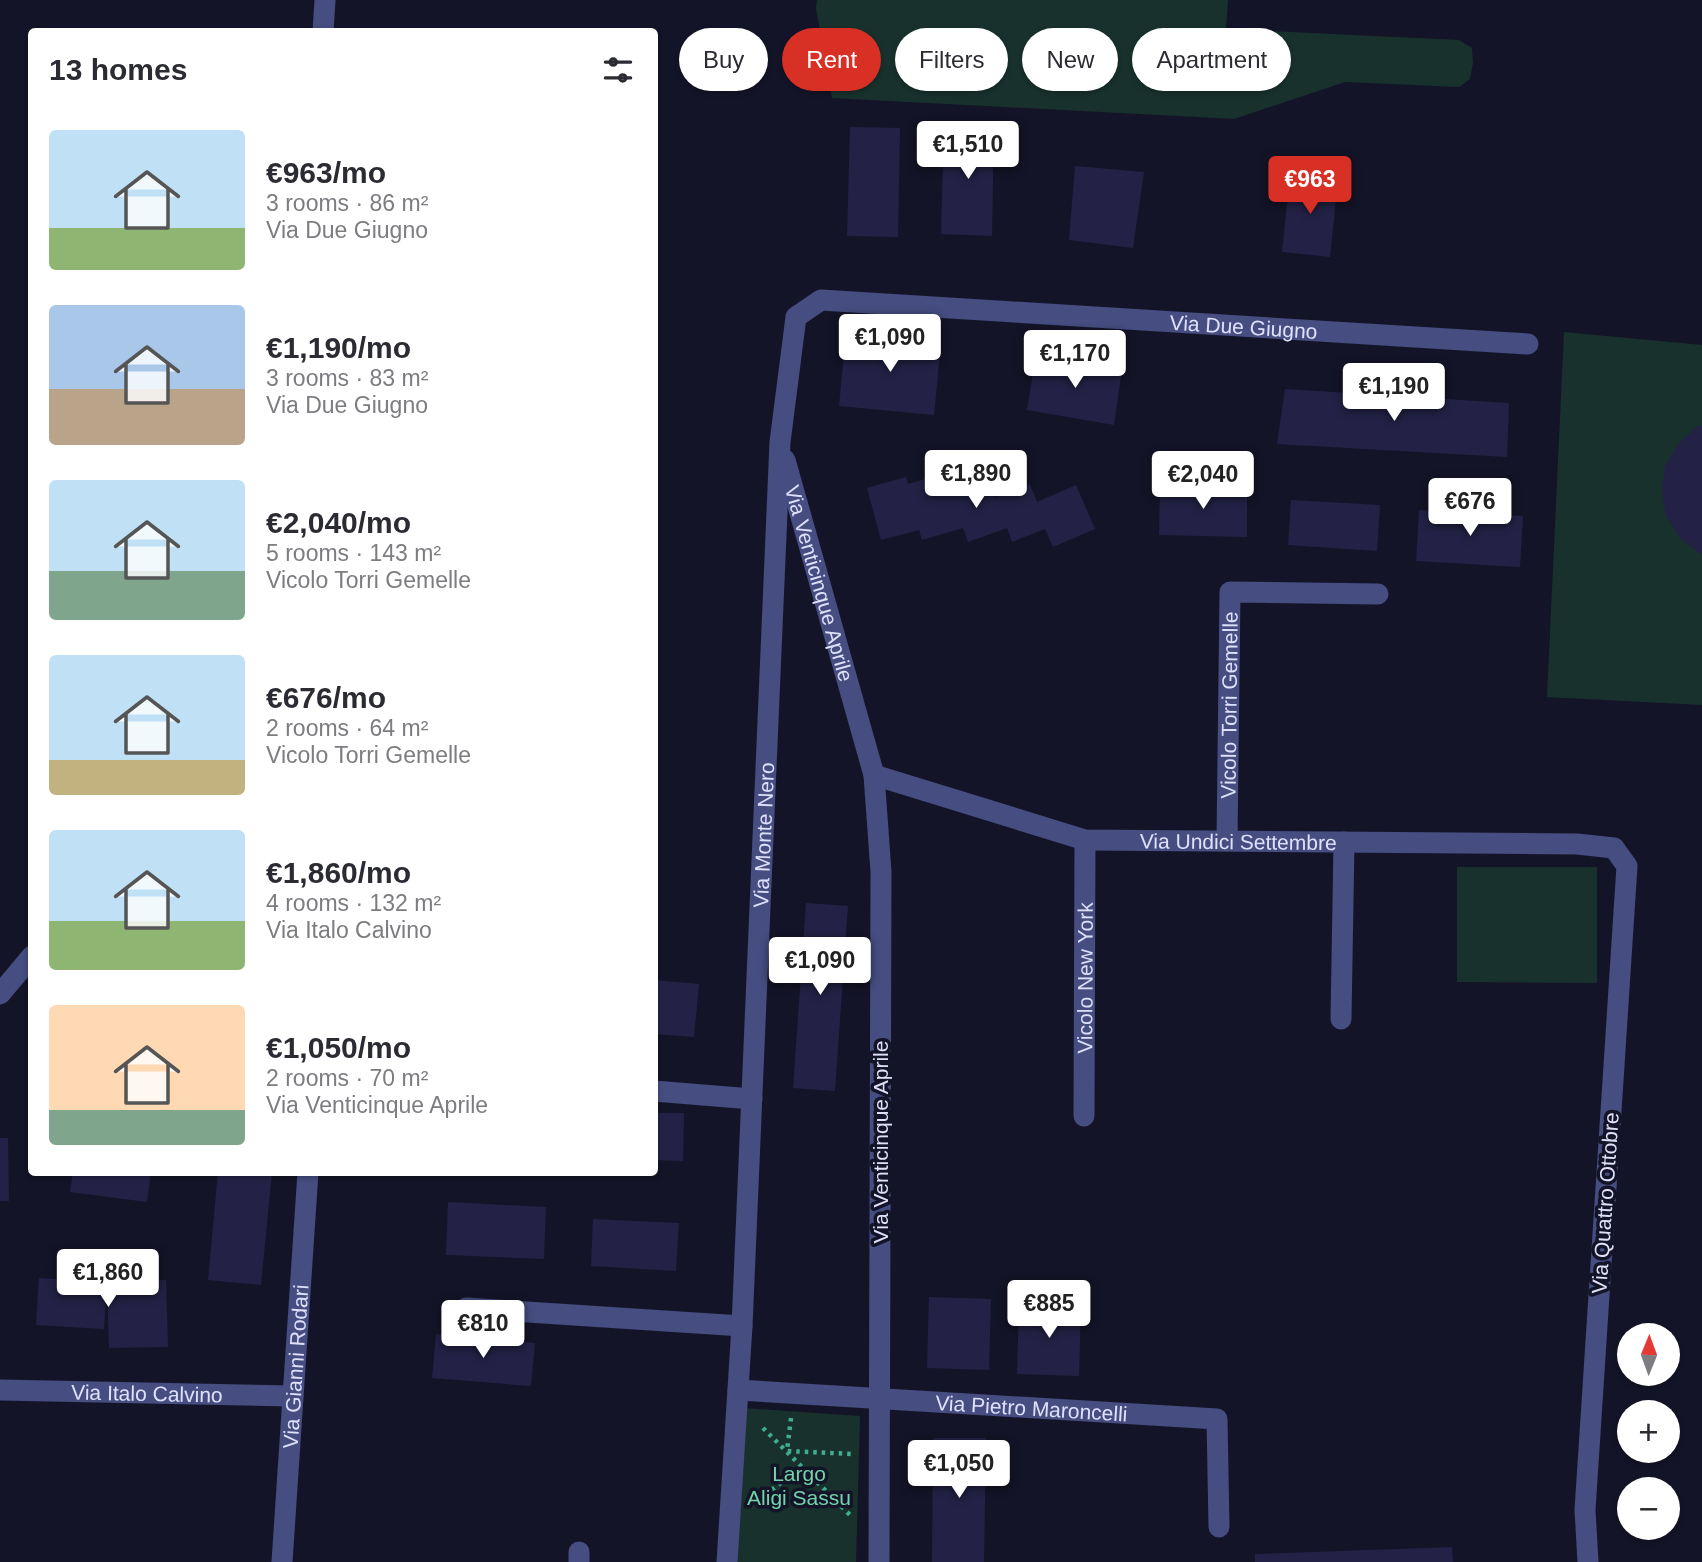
<!DOCTYPE html>
<html lang="en">
<head>
<meta charset="utf-8">
<style>
	:root { --surface:#fff; --page:#f2f2f3; --text:#2b2b33; --muted:#7c7c81; --accent:#d93025 }
	body { margin:0; font-family:Helvetica,sans-serif; background:var(--page); color:var(--text); height:100vh; display:flex; flex-direction:column; font-size:26px; white-space:nowrap }
	* { box-sizing:border-box; margin:0 }
	p { font-size:23px; color:var(--muted) }
	.icon { flex:none; width:38px; height:38px; fill:none; stroke:currentColor; stroke-width:2; stroke-linecap:round; stroke-linejoin:round }
	.map { position:relative; flex:1; overflow:hidden }
	.sheet { position:absolute; left:28px; top:28px; width:630px; height:1148px; display:flex; flex-direction:column; background:var(--surface); border-radius:7px; box-shadow:0 2px 5px #0004 }
	.sheet>* { flex:none }
	.top-card { position:absolute; left:679px; top:28px; width:665px; height:63px; display:flex; gap:14px }
	.needle { width:46px; rotate:1deg }
	.controls { position:absolute; left:1617px; top:1323px; display:grid; gap:14px }
	.controls a { display:grid; place-items:center; width:63px; height:63px; border-radius:50%; background:var(--surface); box-shadow:0 2px 5px #0004; font-size:35px }
	.price { position:absolute; translate:-50% -60px; padding:0 16px; border-radius:7px; background:#fff; color:#222; font-size:23px; line-height:46px; filter:drop-shadow(0 2px 4px #0008) }
	.price::after { content:''; position:absolute; left:50%; top:42px; width:21px; height:16px; margin-left:-10px; background:inherit; clip-path:polygon(0 0,100% 0,50% 100%) }
	.price.selected { background:var(--accent); color:#fff }
	ul { padding:0; list-style:none }
	li { display:flex; align-items:center; gap:21px; height:175px; padding:0 21px }
	li span { display:grid; place-items:center; flex:none; width:196px; height:140px; border-radius:7px; color:#555 }
	li>.icon { margin-inline-start:auto }
	span .icon { width:84px; height:84px; fill:#fffc; stroke-width:1 }
	li b { font-size:30px }
	h2 { display:flex; justify-content:space-between; align-items:center; height:84px; padding:0 21px; font-size:30px }
	.chip { padding:0 24px; border-radius:32px; background:var(--surface); box-shadow:0 2px 5px #0004; font-size:24px; line-height:63px }
	.chip.selected { background:var(--accent); color:#fff }
	.map>svg:first-child { display:block }
	.green { fill:#18312c }
	.building { fill:#232246 }
	.lines { fill:none; stroke-linecap:round; stroke-linejoin:round }
	.path { stroke:#40ad93; stroke-width:4.5; stroke-dasharray:3.5 5; stroke-linecap:butt }
	.minor { stroke:#454d81; stroke-width:21 }
	.labels { text-anchor:middle; dominant-baseline:central; stroke-width:7; stroke-linejoin:round; paint-order:stroke }
	.street-label { font-size:21px; fill:#dfe1fb; stroke:#141428 }
	.park-label { font-size:21px; fill:#73d3a9; stroke:#141428 }
</style>
</head>
<body>
<div class="map">
<svg width="1702" height="1562" viewBox="0 0 1702 1562">
	<rect width="100%" height="100%" fill="#141428"/>
	<g class="green">
		<path d="M817,0H1228L1226,29L1459,40L1472,48L1473,63L1470,79L1459,87L1345,82L1234,119L832,98L816,8Z"/>
		<path d="M1564,332L1702,345V705L1547,697Z"/>
		<path d="M1457,867H1597V983L1457,982Z"/>
		<path d="M744,1408L860,1416L856,1562H736Z"/>
	</g>
	<g class="building">
		<path d="M944,126L994,127L992,236L941,234Z"/>
		<path d="M850,127L900,128L898,237L847,236Z"/>
		<path d="M1075,166L1144,172L1133,248L1069,240Z"/>
		<path d="M1290,176L1338,181L1330,257L1282,252Z"/>
		<path d="M846,333L941,342L934,415L839,406Z"/>
		<path d="M1036,355L1122,369L1114,425L1027,410Z"/>
		<path d="M1285,389L1509,403L1507,457L1277,444Z"/>
		<path d="M1702,425V555L1680,538L1666,516L1662,491L1665,466L1678,444L1697,427Z"/>
		<path d="M949,472L954,490L989,478L996,497L1030,484L1037,502L1076,485L1095,529L1053,547L1045,529L1012,542L1007,528L968,542L963,528L922,540L919,530L881,540L867,488L906,477L908,484Z"/>
		<path d="M1160,484L1247,486V537L1159,535Z"/>
		<path d="M1291,500L1380,505L1377,551L1288,545Z"/>
		<path d="M1419,510L1523,516L1520,567L1416,561Z"/>
		<path d="M806,903L848,906L835,1091L793,1088Z"/>
		<path d="M654,980L699,984L694,1037L654,1034Z"/>
		<path d="M654,1113H684L683,1161L654,1160Z"/>
		<path d="M0,1138H8L9,1201H0Z"/>
		<path d="M73,1172H151L147,1202L70,1192Z"/>
		<path d="M218,1172H272L261,1285L208,1280Z"/>
		<path d="M448,1202L546,1207L544,1259L446,1255Z"/>
		<path d="M593,1219L679,1223L676,1271L591,1266Z"/>
		<path d="M39,1278L106,1282L166,1280L168,1347L109,1348L107,1286L104,1329L36,1325Z"/>
		<path d="M929,1297L991,1299L989,1370L927,1368Z"/>
		<path d="M1019,1303L1081,1305L1079,1376L1017,1374Z"/>
		<path d="M436,1334L535,1343L531,1386L432,1378Z"/>
		<path d="M933,1438H986L984,1562H932Z"/>
		<path d="M1452,1547L1453,1562H1255V1554Z"/>
	</g>
	<g class="lines">
		<g class="path">
			<path d="M791,1418L787,1451L853,1454"/>
			<path d="M763,1428L853,1518"/>
			<path d="M758,1500L802,1467"/>
		</g>
		<g class="minor">
			<path d="M323,32L325,0"/>
			<path id="s1" d="M785,460L874,775L881,872L879,1562"/>
			<path id="s2" d="M874,775L1085,840L1577,844L1614,848L1627,866L1585,1510L1588,1562"/>
			<path id="s3" d="M1227,841L1230,592L1378,594"/>
			<path d="M0,994L32,956"/>
			<path d="M1341,1019L1344,842"/>
			<path d="M654,1091L752,1099"/>
			<path id="s4" d="M1084,1116L1085,840"/>
			<path d="M466,1308L742,1326"/>
			<path id="s5" d="M0,1390L293,1396"/>
			<path id="s6" d="M738,1390L1217,1419L1219,1527"/>
			<path id="s7" d="M282,1562L308,1172"/>
			<path d="M579,1562V1552"/>
			<path id="s8" d="M727,1562L742,1326L780,442L796,317L821,300L1528,344"/>
		</g>
	</g>
	<g class="labels">
		<g class="street-label">
			<text stroke="none"><textPath href="#s8" startOffset="1701">Via Due Giugno</textPath></text>
			<text stroke="none"><textPath href="#s1" startOffset="128">Via Venticinque Aprile</textPath></text>
			<text stroke="none"><textPath href="#s3" startOffset="136">Vicolo Torri Gemelle</textPath></text>
			<text stroke="none"><textPath href="#s8" startOffset="728">Via Monte Nero</textPath></text>
			<text stroke="none"><textPath href="#s2" startOffset="374">Via Undici Settembre</textPath></text>
			<text stroke="none"><textPath href="#s4" startOffset="138">Vicolo New York</textPath></text>
			<text transform="translate(880 1142) rotate(-90)">Via Venticinque Aprile</text>
			<text transform="translate(1605 1203) rotate(-86)">Via Quattro Ottobre</text>
			<text stroke="none"><textPath href="#s7" startOffset="196">Via Gianni Rodari</textPath></text>
			<text stroke="none"><textPath href="#s5" startOffset="147">Via Italo Calvino</textPath></text>
			<text stroke="none"><textPath href="#s6" startOffset="294">Via Pietro Maroncelli</textPath></text>
		</g>
		<g class="park-label">
			<text x="799" y="1473">Largo<tspan x="799" dy="24">Aligi Sassu</tspan></text>
		</g>
	</g>
</svg>
<div class="controls">
<a><svg class="needle" viewBox="-14 -14 28 28"><path d="M0-13l5 13h-10z" fill="#e53935"/><path d="M0 13l5-13h-10z" fill="#7c7c81"/></svg></a>
<a>+</a>
<a>−</a>
</div>
<b class="price" style="left:968px;top:181px">€1,510</b>
<b class="price selected" style="left:1310px;top:216px">€963</b>
<b class="price" style="left:890px;top:374px">€1,090</b>
<b class="price" style="left:1075px;top:390px">€1,170</b>
<b class="price" style="left:1394px;top:423px">€1,190</b>
<b class="price" style="left:976px;top:510px">€1,890</b>
<b class="price" style="left:1203px;top:511px">€2,040</b>
<b class="price" style="left:1470px;top:538px">€676</b>
<b class="price" style="left:820px;top:997px">€1,090</b>
<b class="price" style="left:108px;top:1309px">€1,860</b>
<b class="price" style="left:1049px;top:1340px">€885</b>
<b class="price" style="left:483px;top:1360px">€810</b>
<b class="price" style="left:959px;top:1500px">€1,050</b>
<div class="top-card">
<a class="chip">Buy</a>
<a class="chip selected">Rent</a>
<a class="chip">Filters</a>
<a class="chip">New</a>
<a class="chip">Apartment</a>
</div>
<section class="sheet">
<h2>13 homes<svg class="icon" aria-label="filters" viewBox="0 0 24 24"><path d="M4 7h16M4 17h16"/><circle cx="9" cy="7" r="2"/><circle cx="15" cy="17" r="2"/></svg></h2>
<ul>
<li><span style="background:linear-gradient(#bfe0f5 70%,#8fb573 0)"><svg class="icon" aria-label="home" viewBox="0 0 24 24"><path d="M3 11l9-7 9 7M6 9v11h12V9"/></svg></span><div><b>€963/mo</b><p>3 rooms · 86 m²</p><p>Via Due Giugno</p></div></li>
<li><span style="background:linear-gradient(#a9c7e8 60%,#b9a48a 0)"><svg class="icon" aria-label="home" viewBox="0 0 24 24"><path d="M3 11l9-7 9 7M6 9v11h12V9"/></svg></span><div><b>€1,190/mo</b><p>3 rooms · 83 m²</p><p>Via Due Giugno</p></div></li>
<li><span style="background:linear-gradient(#bfe0f5 65%,#7fa58c 0)"><svg class="icon" aria-label="home" viewBox="0 0 24 24"><path d="M3 11l9-7 9 7M6 9v11h12V9"/></svg></span><div><b>€2,040/mo</b><p>5 rooms · 143 m²</p><p>Vicolo Torri Gemelle</p></div></li>
<li><span style="background:linear-gradient(#bfe0f5 75%,#c2b280 0)"><svg class="icon" aria-label="home" viewBox="0 0 24 24"><path d="M3 11l9-7 9 7M6 9v11h12V9"/></svg></span><div><b>€676/mo</b><p>2 rooms · 64 m²</p><p>Vicolo Torri Gemelle</p></div></li>
<li><span style="background:linear-gradient(#bfe0f5 65%,#8fb573 0)"><svg class="icon" aria-label="home" viewBox="0 0 24 24"><path d="M3 11l9-7 9 7M6 9v11h12V9"/></svg></span><div><b>€1,860/mo</b><p>4 rooms · 132 m²</p><p>Via Italo Calvino</p></div></li>
<li><span style="background:linear-gradient(#ffd9b3 75%,#7fa58c 0)"><svg class="icon" aria-label="home" viewBox="0 0 24 24"><path d="M3 11l9-7 9 7M6 9v11h12V9"/></svg></span><div><b>€1,050/mo</b><p>2 rooms · 70 m²</p><p>Via Venticinque Aprile</p></div></li>
</ul>
</section>
</div>
</body>
</html>
